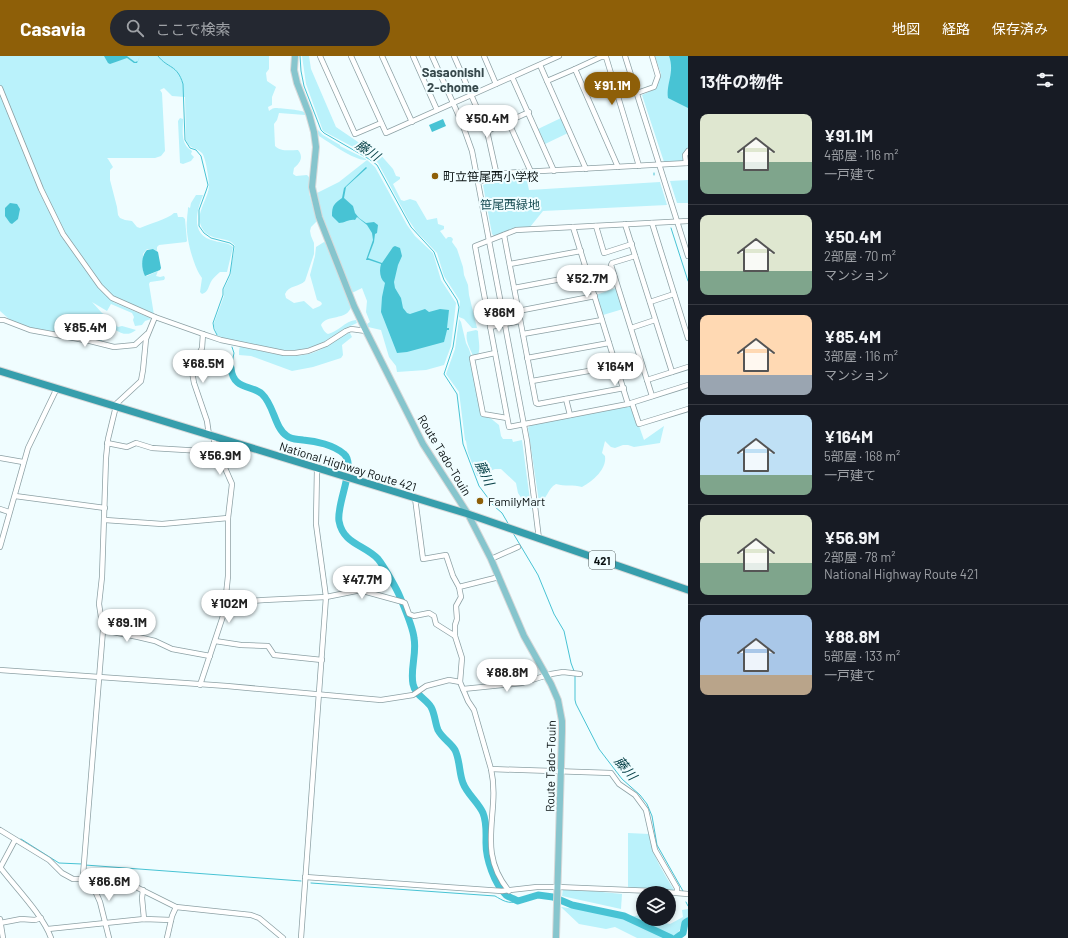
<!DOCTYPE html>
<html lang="ja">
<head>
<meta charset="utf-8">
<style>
	:root { --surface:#171b24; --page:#242831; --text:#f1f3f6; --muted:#9ea1a6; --line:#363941; --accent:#8e5f08 }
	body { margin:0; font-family:Barlow,"Noto Sans JP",sans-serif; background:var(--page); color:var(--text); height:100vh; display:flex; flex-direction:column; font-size:15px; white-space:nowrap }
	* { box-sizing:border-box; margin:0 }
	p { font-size:13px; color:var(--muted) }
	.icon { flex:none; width:22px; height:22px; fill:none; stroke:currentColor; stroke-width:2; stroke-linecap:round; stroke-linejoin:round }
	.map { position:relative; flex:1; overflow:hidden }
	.details { display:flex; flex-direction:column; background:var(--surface); width:380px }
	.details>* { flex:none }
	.buttons { position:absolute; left:636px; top:830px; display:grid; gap:8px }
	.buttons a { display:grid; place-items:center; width:40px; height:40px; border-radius:50%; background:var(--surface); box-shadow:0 2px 6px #0003; font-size:20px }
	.price { position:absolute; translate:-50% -34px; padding:0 9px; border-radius:14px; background:#fff; color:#222; font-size:13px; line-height:26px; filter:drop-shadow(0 1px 2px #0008) }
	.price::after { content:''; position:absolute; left:50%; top:24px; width:12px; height:9px; margin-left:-6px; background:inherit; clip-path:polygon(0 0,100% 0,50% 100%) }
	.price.on { background:var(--accent); color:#fff }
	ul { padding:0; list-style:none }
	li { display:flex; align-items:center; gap:12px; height:100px; padding:0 12px }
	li+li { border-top:1px solid var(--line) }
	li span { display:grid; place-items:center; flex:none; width:112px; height:80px; border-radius:8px; color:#555 }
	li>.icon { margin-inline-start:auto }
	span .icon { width:48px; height:48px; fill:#fffc; stroke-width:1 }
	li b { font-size:17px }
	h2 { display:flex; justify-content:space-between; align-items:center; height:48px; padding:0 12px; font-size:17px }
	header { display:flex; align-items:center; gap:24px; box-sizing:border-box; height:56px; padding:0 20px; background:var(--accent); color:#fff }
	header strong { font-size:19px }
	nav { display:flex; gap:22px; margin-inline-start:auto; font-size:14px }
	.search { width:280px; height:36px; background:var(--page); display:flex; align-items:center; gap:10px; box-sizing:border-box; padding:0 14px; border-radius:22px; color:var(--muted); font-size:15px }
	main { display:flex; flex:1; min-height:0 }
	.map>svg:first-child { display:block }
	.green { fill:#baf2fb }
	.water { fill:#48c3d4 }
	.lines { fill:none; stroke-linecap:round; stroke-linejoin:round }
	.stream { stroke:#48c3d4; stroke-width:1 }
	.river { stroke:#48c3d4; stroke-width:7 }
	.minor-casing { stroke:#8da1a5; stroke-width:6 }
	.major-casing { stroke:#d8d9d9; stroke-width:8 }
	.highway-casing { stroke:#d8d9d9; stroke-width:9 }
	.minor { stroke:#fff; stroke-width:4.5 }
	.major { stroke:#86c5cd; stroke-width:6 }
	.highway { stroke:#369eac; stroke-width:7 }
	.poi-dot { fill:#8e5f08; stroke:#f0fdff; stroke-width:1.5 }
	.labels { text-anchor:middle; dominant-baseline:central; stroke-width:4; stroke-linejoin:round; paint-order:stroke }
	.shield { fill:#f0fdff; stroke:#4e5859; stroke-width:1 }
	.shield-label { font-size:11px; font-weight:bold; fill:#091112 }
	.poi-label { font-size:12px; fill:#091112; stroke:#f0fdff; text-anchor:start }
	.park-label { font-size:12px; fill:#1a4e55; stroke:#f0fdff }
	.street-label { font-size:12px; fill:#091112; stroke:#f0fdff }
	.neighbourhood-label { font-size:13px; font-weight:bold; fill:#37494c; stroke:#f0fdff }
	.water-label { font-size:13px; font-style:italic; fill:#074148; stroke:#f0fdff }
</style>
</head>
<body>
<header>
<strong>Casavia</strong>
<div class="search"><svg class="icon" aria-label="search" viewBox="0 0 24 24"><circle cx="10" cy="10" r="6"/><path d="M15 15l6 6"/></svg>ここで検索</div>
<nav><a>地図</a><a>経路</a><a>保存済み</a></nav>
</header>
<main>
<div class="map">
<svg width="688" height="882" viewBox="0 0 688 882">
	<rect width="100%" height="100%" fill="#f0fdff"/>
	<g class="green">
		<path d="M0,0H269V13L266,17L267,25L276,31L272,41V49L268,51L269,55C272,53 271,53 275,52C278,52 302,54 304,56C305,57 305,58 305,59L279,57L277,64L274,68L275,90C281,96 290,94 298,94C304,101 300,107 294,112L293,118L296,120L307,119L310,122L309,137L317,165L311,171L310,175L311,180L314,187V198L305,225C299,231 289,229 285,238L286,242L294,247L304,245L313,253L320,250L322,248L321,246L317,244L310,219L315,200L316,191L324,186L326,187L351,251C347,265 326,258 321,269C323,273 324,276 328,278C338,276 345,265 356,264L357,267L346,272L321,288L298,295L279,294L218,281L214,270V267L224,240V233L231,218V212L235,190C229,179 210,187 202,172C194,157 208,145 209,130C209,124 206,102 202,97C196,91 190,94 186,84L185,41L172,40L164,32L160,34L162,37L165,95L161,100L155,102H107L108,103L113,111L110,114V124L117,151L118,159L120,162L125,164L132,165L137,171L140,172C149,168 168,163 174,157H177L178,161H183L185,163L187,185L186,186L159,189L157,191V195L153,193H147L143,198V215L145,219L147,220L158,215L156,220L160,221L164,220L165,222L164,224L150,226L149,228L154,259L116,242L113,246L150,262L151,263L145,265L142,269L135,270L133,264L134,261L132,257L111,248L107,255L92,246L102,257L106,259L107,262L118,271L122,270L136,274C120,287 113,262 96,275L100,279L103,287L31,273L8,264L9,263L0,255Z"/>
		<path d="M302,0H309L311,13L336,71L358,86L366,88L379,97L393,113L396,120L400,121V123L393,128L401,144L404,145L410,143L416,145L427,164L437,162L438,168L444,170V173L440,175L446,183L448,181H451L453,183L452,186L457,193L463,211L464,219L468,229L469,239L477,272H472L464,263L459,261L460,245L444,220L437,197L416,175L408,163L378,107L370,100L323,75L306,28Z"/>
		<path d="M655,0H688V92L684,99V104L683,106H664L642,39L655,33L661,18Z"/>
		<path d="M180,62L183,63C183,74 180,88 192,95L191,98L194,101L191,105L183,108L180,107L178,65Z"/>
		<path d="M561,62L568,77L545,88L538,73Z"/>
		<path d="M318,74L323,79L340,89V90L366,103V104C355,105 329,86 319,80L318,78Z"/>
		<path d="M367,104L375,111L407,169L415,180L433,197L441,224L456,247L451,290L444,309L426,314L397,316L396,310L389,301L381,274L368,271L367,268L370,266L366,256L367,245L362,232L352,237L320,157L317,137L339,126Z"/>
		<path d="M506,120H526L529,134L660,126L667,149L543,155L530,171L516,172L494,180L492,178L483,129Z"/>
		<path d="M688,124V147H677L670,125Z"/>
		<path d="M196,139H203C196,156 190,180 215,185C221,187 228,186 233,191L227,216H220C217,219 214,221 212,224C208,230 209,236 202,238L200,236L202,222C193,210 185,179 187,164C187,159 188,156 188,151L190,152L191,147Z"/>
		<path d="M616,232L623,253L603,259L596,239Z"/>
		<path d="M459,263L461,266L466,287L469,293L471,299L481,359L489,361L499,369L501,380L503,383H512L513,386L522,384L531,452L530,453L528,447L524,446L518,437L516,427L501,413H495L477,420L468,397L466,385L465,384L459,336L446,318L455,293Z"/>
		<path d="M476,274L478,275C478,283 481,292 478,299L473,300C470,292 465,285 467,276Z"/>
		<path d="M350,277L352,281L342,289L343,299L341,302L313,311L292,315L251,300L239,299V295L240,290C264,295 292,305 315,296C326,292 336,284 345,278Z"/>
		<path d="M630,350L633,353L644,384L664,370L660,387L634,391L628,389H623L615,392L611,391L605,385L602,397L605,400C607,413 593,425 582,431C573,428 565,431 556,428C547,433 548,443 539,446L528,372L531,368Z"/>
		<path d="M628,777L649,778C651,798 664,817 674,834L628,832Z"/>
		<path d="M563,832L622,838L621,853L562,840Z"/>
		<path d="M561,851L621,859L664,880V882H637L615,871L606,873L579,868Z"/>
		<path d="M688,853V863L683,868L675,882L631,861L643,858V863H659L660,866L670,868L683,861L682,854Z"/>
	</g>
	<g class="water">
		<path d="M104,0H127L135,6L138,5L140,0L137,7H134L127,2L110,8L108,7Z"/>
		<path d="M669,0H688V52L668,42C666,27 675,17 669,0Z"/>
		<path d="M443,63L446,70L432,76L429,69Z"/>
		<path d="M366,111L367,112L346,131L344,142L353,150L355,157L359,162L366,167L374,166L378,169L377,177L375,178L374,186L368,202L382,207L393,191L395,190L400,192L402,200L398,209L394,226L395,232L401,242L403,252L407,257L410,258L425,253L429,256L440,253L449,254L447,272H449V274H447L444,286L407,296L397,297L381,256L382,241L385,227C380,223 379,215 381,208L369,204H366L373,184L372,177L367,169L357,161L355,164C349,163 345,167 339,167L332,160C332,149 334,148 342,142L344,132Z"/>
		<path d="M10,147L17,148L20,153L18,163L12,168L10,167L5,160V152Z"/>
		<path d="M153,193L158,196L161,212L160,214L145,220C141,212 141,200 147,194Z"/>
	</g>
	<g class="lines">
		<g class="stream">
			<path d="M158,0C168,13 177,8 183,28L185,84L190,92L196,94L201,100L208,129L206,135L199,154V170L204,177L211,182L230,187L234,190L230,218L223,233V239L213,267L214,273L217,279"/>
			<path d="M300,0L301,15L304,30L321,74L324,77L369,103L377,109L411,171L434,196L444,224L457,244L459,251L453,291L444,318L457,338L463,388L479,430L494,450L502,457L509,469"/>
			<path d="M654,117V119"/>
			<path d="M671,172L688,225"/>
			<path d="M231,312L234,297L232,291"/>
			<path d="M513,477L538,519L554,558L564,575L571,607L574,615"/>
			<path d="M575,618V644L576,648L599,693L622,723L640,739L647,748L652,760L657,789L683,835"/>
			<path d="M21,783L59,807L82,808"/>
			<path d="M85,809L301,825"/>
			<path d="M311,827L495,840C502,844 509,849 518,845"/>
			<path d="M686,846L688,850"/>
		</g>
		<g class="river">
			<path d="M231,312C233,334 252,329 262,338C274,349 275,373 287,380C292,384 298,383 303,384C316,385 334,389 344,398C357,409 336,448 339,465C343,488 365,489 378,503C383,509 397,533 400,541C404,551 413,571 414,582C417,597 410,613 413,628C415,639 426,643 431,651C435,658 435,667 438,674C442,682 451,687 455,694C460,704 459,717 463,727C467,738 478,746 483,757C487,767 486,776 486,787C486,803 494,827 506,839C509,841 514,843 518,845L538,839L553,841L572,849L624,860L671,882"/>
			<path d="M676,882L683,877L685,867L688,865"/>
		</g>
		<defs>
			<g id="minor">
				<path d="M320,0L355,78L381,67"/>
				<path d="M351,0L386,77L559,0"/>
				<path d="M382,0L412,66"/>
				<path d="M413,0L437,54"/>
				<path d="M432,0L462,67L472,95L527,385L539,483"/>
				<path d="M454,0L487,75L529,56"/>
				<path d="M484,0L496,28"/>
				<path d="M625,0L688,200"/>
				<path d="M540,9L547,25L575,13L618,111"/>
				<path d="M575,13L601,1H606L639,110"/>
				<path d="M512,21L554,115"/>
				<path d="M547,25L586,113"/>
				<path d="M0,32L41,133L63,178L100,230L112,242L155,261L203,278L221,284L284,297H295L308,295L326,288L346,275L351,273L366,275"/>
				<path d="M637,37L654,31L658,20L652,0"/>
				<path d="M508,65L531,116"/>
				<path d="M487,75L497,120"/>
				<path d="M686,107L685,99L688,95"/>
				<path d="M478,126L504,117L688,107"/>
				<path d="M688,165L516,174L475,190L509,371L628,348L688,329"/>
				<path d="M652,167L688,282"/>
				<path d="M625,168L672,316"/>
				<path d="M596,170L604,197L632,188"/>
				<path d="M573,171L628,348"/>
				<path d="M504,179L536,347L538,348L624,332"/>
				<path d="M635,200L612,207L611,209L652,340"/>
				<path d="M510,208L581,195"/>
				<path d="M514,232L588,218"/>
				<path d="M650,246L674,238"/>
				<path d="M518,255L595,240"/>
				<path d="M0,264H4L30,274L90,285L114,291L135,289L147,278"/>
				<path d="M490,271L520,265"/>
				<path d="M631,272L655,264"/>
				<path d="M203,278L202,292L194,308L192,316L194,327L207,365L209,379"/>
				<path d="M523,278L602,264"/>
				<path d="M495,297L472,302L483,358L507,362"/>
				<path d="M527,302L609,287"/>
				<path d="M647,324L688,311"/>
				<path d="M532,325L617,310"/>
				<path d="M566,343L570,359"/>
				<path d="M632,347L639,368L688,353"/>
				<path d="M114,350L141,325L143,314L146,283L155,261"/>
				<path d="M107,387L127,391L136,387L152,392L219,396"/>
				<path d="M0,402L23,406"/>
				<path d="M15,440L105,452"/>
				<path d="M415,442L423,503L446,499L453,520L459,531"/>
				<path d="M0,453L9,456"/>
				<path d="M105,464L162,468L228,462"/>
				<path d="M0,491L28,392L57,332"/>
				<path d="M491,503L518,491"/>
				<path d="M225,547L264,544L326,541L356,535H363L403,546L405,547L409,558L414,560L429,557L434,560L436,568L455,580L462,602L460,626"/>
				<path d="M103,574L138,581L155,585L172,593L210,600"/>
				<path d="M455,580V569L457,563L456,550L461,541L459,531L499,521"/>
				<path d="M215,585L241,589L268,590L274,599L322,604"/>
				<path d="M0,614L227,630L381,644L413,639L426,630L449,624L460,626L468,645L474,654L491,713L611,717L619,728L635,739L646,754L655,794L677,832V836"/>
				<path d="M200,629L224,557L228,520V462L232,428L214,387V380"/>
				<path d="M463,633L522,627L551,618L563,616L580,618"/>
				<path d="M491,713C501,757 475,794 509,835"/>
				<path d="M0,774L49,804L62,817L73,823H85"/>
				<path d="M0,811C15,831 43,859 51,882"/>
				<path d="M0,812L15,784"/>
				<path d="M305,821L502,835L537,831H558L653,835L688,838"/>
				<path d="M89,828L98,826L136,831L176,851L251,859L259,862L283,882"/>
				<path d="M143,834L142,842L144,863"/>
				<path d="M0,863L3,882"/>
				<path d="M0,867L21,863L35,864L41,862"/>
				<path d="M48,873L144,863L171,864"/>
				<path d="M109,882L100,846L96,837L83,819L103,574L99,548L102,521L106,402L108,383L116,350"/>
				<path d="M167,882L172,860L176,851"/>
				<path d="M301,882L326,541L316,468L317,412"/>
			</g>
			<path id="major" d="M295,0L294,14L297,27L309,58L314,76L316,91L312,131L319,161L354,250L366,275L423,388L468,458L491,503L524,580L551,628L558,644L562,665V675L556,882"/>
			<path id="highway" d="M0,315L468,458L688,534"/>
		</defs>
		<use href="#minor" class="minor-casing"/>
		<use href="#major" class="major-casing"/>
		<use href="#highway" class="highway-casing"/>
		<use href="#minor" class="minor"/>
		<use href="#major" class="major"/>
		<use href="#highway" class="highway"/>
	</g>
	<g class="poi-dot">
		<circle cx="435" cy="120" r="4"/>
		<circle cx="480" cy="445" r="4"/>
	</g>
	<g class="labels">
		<rect class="shield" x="589" y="495" width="26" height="18" rx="3"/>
		<g class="shield-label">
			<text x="602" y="504">421</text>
		</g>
		<g class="poi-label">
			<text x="443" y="120">町立笹尾西小学校</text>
			<text x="488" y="445">FamilyMart</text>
		</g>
		<g class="park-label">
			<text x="510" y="148">笹尾西緑地</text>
		</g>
		<g class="street-label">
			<text transform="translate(445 399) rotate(59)">Route Tado-Touin</text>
			<text transform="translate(348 410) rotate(17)">National Highway Route 421</text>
			<text transform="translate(550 710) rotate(-89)">Route Tado-Touin</text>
		</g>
		<g class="neighbourhood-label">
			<text x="453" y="16">Sasaonishi<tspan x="453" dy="15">2-chome</tspan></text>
		</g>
		<g class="water-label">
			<text transform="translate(368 94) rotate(35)">藤川</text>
			<text transform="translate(485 417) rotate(65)">藤川</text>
			<text transform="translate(626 712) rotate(50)">藤川</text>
		</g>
	</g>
</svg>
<div class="buttons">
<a><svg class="icon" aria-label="layers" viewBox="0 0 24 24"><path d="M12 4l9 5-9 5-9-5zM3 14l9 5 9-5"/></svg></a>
</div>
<b class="price on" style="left:612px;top:50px">¥91.1M</b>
<b class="price" style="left:487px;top:83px">¥50.4M</b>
<b class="price" style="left:587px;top:243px">¥52.7M</b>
<b class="price" style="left:499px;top:277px">¥86M</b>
<b class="price" style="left:85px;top:292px">¥85.4M</b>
<b class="price" style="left:203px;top:328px">¥68.5M</b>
<b class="price" style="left:615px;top:331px">¥164M</b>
<b class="price" style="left:220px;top:420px">¥56.9M</b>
<b class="price" style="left:362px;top:544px">¥47.7M</b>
<b class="price" style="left:229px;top:568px">¥102M</b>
<b class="price" style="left:127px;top:587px">¥89.1M</b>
<b class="price" style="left:507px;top:637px">¥88.8M</b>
<b class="price" style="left:109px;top:846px">¥86.6M</b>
</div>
<section class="details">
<h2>13件の物件<svg class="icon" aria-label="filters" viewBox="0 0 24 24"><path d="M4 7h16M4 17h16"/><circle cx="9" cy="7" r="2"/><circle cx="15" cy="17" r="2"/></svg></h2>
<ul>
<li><span style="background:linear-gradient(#dfe7d0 60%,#7fa58c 0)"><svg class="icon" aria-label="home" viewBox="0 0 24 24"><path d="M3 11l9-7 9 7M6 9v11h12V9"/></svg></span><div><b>¥91.1M</b><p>4部屋 · 116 m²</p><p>一戸建て</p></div></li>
<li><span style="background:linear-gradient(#dfe7d0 70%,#7fa58c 0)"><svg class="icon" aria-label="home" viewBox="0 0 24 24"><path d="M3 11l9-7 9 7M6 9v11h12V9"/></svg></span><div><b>¥50.4M</b><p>2部屋 · 70 m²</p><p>マンション</p></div></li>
<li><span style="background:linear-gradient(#ffd9b3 75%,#9aa5b1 0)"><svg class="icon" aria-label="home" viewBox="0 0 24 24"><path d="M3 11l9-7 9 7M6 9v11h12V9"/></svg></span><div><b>¥85.4M</b><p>3部屋 · 116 m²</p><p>マンション</p></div></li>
<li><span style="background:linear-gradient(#bfe0f5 75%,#7fa58c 0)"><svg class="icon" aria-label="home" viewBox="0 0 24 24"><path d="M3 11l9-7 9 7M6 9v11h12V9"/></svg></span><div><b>¥164M</b><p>5部屋 · 168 m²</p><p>一戸建て</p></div></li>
<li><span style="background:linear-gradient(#dfe7d0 60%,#7fa58c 0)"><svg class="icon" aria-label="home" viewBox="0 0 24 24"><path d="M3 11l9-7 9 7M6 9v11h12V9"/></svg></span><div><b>¥56.9M</b><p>2部屋 · 78 m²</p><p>National Highway Route 421</p></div></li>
<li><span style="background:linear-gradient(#a9c7e8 75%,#b9a48a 0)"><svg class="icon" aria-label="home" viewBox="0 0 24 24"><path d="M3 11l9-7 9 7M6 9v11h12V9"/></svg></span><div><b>¥88.8M</b><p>5部屋 · 133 m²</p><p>一戸建て</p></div></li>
</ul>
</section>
</main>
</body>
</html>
